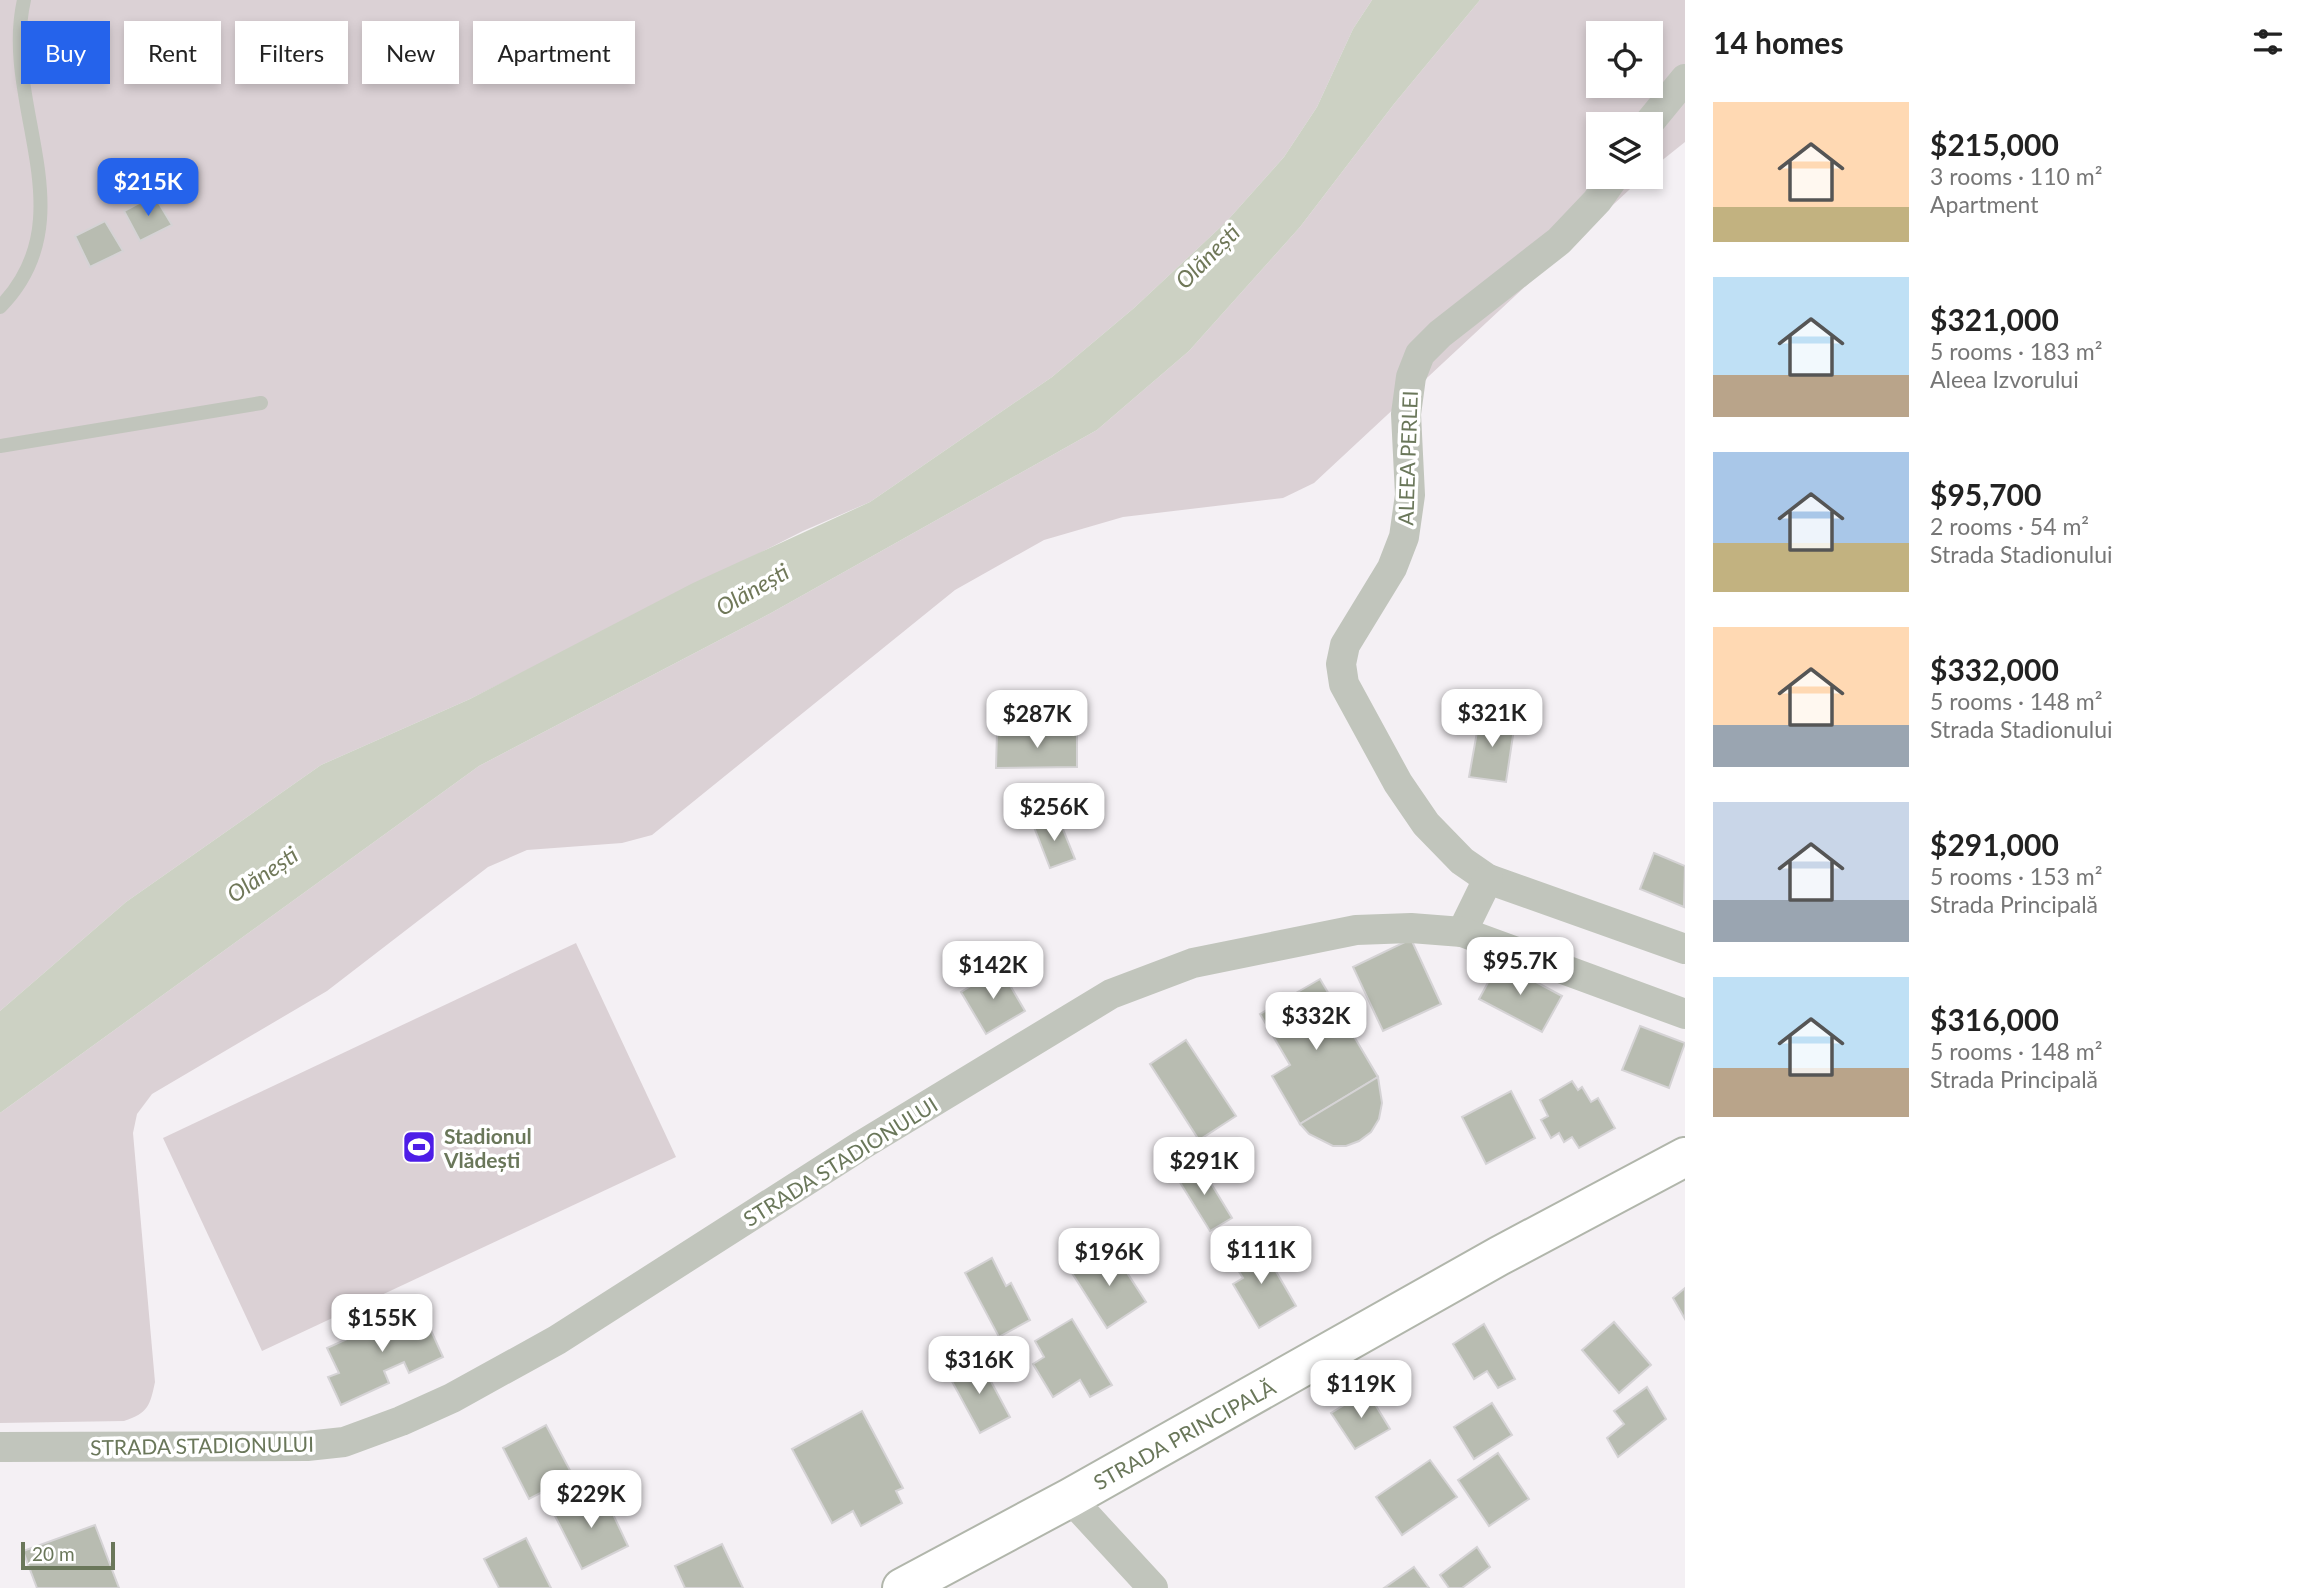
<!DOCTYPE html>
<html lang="en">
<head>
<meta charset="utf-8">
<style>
	:root { --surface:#fff; --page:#f6f6f6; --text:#222; --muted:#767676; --accent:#2563eb }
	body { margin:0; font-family:Lato,sans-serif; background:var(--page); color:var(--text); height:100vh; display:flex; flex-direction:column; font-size:26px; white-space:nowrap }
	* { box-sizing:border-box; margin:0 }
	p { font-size:23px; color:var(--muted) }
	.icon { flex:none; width:38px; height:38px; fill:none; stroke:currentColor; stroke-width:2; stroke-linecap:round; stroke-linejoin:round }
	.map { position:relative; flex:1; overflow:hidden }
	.drawer { display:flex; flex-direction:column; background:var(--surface); width:630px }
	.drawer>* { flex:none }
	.banner { position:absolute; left:21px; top:21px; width:665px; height:63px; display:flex; gap:14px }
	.fabs { position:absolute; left:1586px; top:21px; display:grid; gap:14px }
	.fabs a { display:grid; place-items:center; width:77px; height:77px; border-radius:0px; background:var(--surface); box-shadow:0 4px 10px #0003; font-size:35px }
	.scale { position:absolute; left:21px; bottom:18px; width:94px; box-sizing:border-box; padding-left:7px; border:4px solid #6a775a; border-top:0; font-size:19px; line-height:24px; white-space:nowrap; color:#6a775a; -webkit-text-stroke:5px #fff; paint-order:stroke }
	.price { position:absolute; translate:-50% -60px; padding:0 16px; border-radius:14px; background:#fff; color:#222; font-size:23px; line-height:46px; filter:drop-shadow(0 2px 4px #0008) }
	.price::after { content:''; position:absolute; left:50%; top:42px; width:21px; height:16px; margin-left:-10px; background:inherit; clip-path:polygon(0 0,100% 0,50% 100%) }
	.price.on { background:var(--accent); color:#fff }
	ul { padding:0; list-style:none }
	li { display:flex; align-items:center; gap:21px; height:175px; padding:0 28px }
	li span { display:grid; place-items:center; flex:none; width:196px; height:140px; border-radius:0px; color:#555 }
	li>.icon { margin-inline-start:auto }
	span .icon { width:84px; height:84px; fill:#fffc; stroke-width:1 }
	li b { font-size:30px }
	h2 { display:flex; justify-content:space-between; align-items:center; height:84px; padding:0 28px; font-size:30px }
	.chip { padding:0 24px; border-radius:0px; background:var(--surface); box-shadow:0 4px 10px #0003; font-size:24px; line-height:63px }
	.chip.on { background:var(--accent); color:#fff }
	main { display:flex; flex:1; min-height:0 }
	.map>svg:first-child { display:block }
	.green { fill:#dbd1d5; fill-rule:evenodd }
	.water { fill:#ccd1c3 }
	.building { fill:#b8bcb1; stroke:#d5d3d5; stroke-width:2 }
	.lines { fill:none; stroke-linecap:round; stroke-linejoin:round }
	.primary-casing { stroke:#b1b6ab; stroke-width:42 }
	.service { stroke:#c1c5bc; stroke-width:14 }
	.minor { stroke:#c1c5bc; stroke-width:30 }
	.primary { stroke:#fff; stroke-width:38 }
	.labels { text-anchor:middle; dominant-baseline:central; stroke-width:7; stroke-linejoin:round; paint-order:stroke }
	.street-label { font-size:21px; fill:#6a775a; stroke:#fff }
	.poi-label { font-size:21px; font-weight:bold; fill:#6a775a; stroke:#fff; text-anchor:start }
	.water-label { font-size:23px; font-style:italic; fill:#707859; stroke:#fff }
</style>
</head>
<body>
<main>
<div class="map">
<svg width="1685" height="1588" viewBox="0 0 1685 1588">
	<rect width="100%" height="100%" fill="#f4f0f4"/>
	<g class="green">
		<path d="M0,0H1372L1353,29L1317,107L1284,157L1226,222L1134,308L1052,377L870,502L803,531L470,699L321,765L126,902L0,1011Z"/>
		<path d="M1480,0H1685V142L1650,170V124H1598V177H1643L1314,483L1283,498L1123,517L1044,540L955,590L652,835L622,843L527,850L488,867L327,991L152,1094L137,1114L133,1133L155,1382C150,1406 148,1413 124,1421L0,1423V1113L479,766L771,613L1097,430L1189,351L1300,227L1394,104ZM1598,33H1650V86H1598Z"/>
		<path d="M576,943L676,1157L262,1351L163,1138Z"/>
	</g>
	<path class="water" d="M1372,0H1480L1394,104L1300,227L1189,351L1097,430L771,613L479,766L0,1113V1011L126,902L321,765L470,699L693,583L870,502L1052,377L1134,308L1226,222L1284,157L1317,107L1353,29Z"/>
	<g class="building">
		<path d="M154,195L172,225L140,241L124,211Z"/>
		<path d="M105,221L123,251L90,267L75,236Z"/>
		<path d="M1480,715L1515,722L1506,782L1469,777Z"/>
		<path d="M1077,731V767L996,768L997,732Z"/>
		<path d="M1058,817L1075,859L1050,868L1034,827Z"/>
		<path d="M1654,853L1685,866L1684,907L1640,889Z"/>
		<path d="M1411,939L1441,1004L1383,1031L1353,967Z"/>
		<path d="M1499,962L1562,996L1542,1032L1479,999Z"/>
		<path d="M1000,968L1025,1011L986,1034L961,992Z"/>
		<path d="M1320,979L1378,1077L1300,1124L1272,1076L1290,1065L1260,1014Z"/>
		<path d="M1640,1026L1685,1043L1669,1088L1622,1070Z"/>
		<path d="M1186,1040L1236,1116L1199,1140L1150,1064Z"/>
		<path d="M1378,1077L1382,1103L1379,1119L1371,1132L1359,1141L1346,1146H1333L1309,1134L1300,1124Z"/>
		<path d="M1572,1081L1578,1090L1582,1087L1591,1102L1598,1098L1615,1128L1579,1148L1572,1137L1564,1142L1559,1133L1551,1138L1541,1120L1548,1116L1540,1100Z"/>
		<path d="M1511,1091L1535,1138L1486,1164L1462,1117Z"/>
		<path d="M1198,1162L1232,1218L1210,1231L1176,1176Z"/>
		<path d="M1259,1242L1296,1306L1259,1328L1233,1284L1243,1278L1231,1259Z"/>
		<path d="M1111,1248L1146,1302L1107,1328L1072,1273Z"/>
		<path d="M992,1258L1006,1286L1011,1283L1030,1320L999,1337L965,1273Z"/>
		<path d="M1685,1288V1319L1673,1298Z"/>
		<path d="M420,1306L443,1357L409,1373L404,1362L384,1371L389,1383L341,1405L328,1377L339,1373L327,1348Z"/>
		<path d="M1072,1319L1112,1385L1090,1397L1080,1380L1053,1397L1033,1364L1044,1357L1035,1341Z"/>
		<path d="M1614,1322L1651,1365L1619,1393L1582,1350Z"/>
		<path d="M1484,1324L1515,1379L1498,1388L1487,1371L1474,1379L1453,1344Z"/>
		<path d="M979,1359L1010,1417L980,1433L949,1376Z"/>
		<path d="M1647,1387L1666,1419L1618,1457L1607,1438L1624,1424L1614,1411Z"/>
		<path d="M1367,1391L1390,1429L1355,1449L1331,1413Z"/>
		<path d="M1492,1403L1512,1435L1474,1459L1454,1427Z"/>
		<path d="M862,1411L903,1488L896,1491L902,1503L861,1526L853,1511L832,1523L792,1449Z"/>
		<path d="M546,1425L573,1476L529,1499L503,1448Z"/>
		<path d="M1498,1453L1529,1499L1489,1526L1458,1480Z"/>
		<path d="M1430,1460L1457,1497L1402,1535L1376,1497Z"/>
		<path d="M602,1491L628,1546L582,1569L554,1514Z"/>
		<path d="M95,1525L119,1588H37L23,1551Z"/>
		<path d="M526,1538L551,1588H499L484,1559Z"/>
		<path d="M722,1544L743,1588H685L675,1566Z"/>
		<path d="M1477,1547L1490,1567L1462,1588H1449L1440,1575Z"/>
		<path d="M1414,1567L1429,1588H1384Z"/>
	</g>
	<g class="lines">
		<defs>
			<path id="primary" d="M902,1588L1070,1498L1499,1256L1685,1157"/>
		</defs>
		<use href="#primary" class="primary-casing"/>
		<g class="service">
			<path d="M0,307C89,217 0,104 24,0"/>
			<path d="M0,446L261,403"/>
		</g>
		<g class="minor">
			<path d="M1648,124L1685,79"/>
			<path d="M1614,177L1597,201L1559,241L1440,334L1420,354L1411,377L1406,414L1410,495L1404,537L1392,568L1345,645L1341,664L1344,684L1398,783L1426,824L1462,861L1488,879L1685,949"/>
			<path d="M1462,932L1488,879"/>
			<path d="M0,1447L307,1446L344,1442L401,1421L452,1398L557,1340L862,1145L1111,994L1193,963L1356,930L1411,928L1462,932L1685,1014"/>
			<path d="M1070,1498L1153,1588"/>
		</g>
		<use href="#primary" class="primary"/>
	</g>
	<defs>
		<symbol id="stadium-square" viewBox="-11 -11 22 22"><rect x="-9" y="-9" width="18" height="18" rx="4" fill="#4d1de7" stroke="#fff"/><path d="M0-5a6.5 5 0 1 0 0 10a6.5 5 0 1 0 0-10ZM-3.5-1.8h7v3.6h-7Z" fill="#fff"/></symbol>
	</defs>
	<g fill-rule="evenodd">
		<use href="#stadium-square" x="400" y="1128" width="38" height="38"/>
	</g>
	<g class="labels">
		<g class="street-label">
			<text transform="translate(1407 458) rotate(-88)">ALEEA PERLEI</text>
			<text transform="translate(840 1161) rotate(-32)">STRADA STADIONULUI</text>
			<text transform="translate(1184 1434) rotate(-29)">STRADA PRINCIPALĂ</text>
			<text transform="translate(202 1445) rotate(-1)">STRADA STADIONULUI</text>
		</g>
		<g class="poi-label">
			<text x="444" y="1135">Stadionul<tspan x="444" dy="24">Vlădești</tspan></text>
		</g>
		<g class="water-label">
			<text transform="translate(1207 256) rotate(-45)">Olănești</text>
			<text transform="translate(752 589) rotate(-30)">Olănești</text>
			<text transform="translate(262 874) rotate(-34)">Olănești</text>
		</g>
	</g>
</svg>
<div class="fabs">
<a><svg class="icon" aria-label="locate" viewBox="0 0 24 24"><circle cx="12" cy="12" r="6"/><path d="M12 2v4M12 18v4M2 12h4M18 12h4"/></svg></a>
<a><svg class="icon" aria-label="layers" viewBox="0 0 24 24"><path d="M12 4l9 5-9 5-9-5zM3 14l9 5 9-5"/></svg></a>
</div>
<div class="scale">20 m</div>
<b class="price on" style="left:148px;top:218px">$215K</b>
<b class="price" style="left:1492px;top:749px">$321K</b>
<b class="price" style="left:1037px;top:750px">$287K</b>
<b class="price" style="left:1054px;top:843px">$256K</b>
<b class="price" style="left:1520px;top:997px">$95.7K</b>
<b class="price" style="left:993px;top:1001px">$142K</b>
<b class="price" style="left:1316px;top:1052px">$332K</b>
<b class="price" style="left:1204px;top:1197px">$291K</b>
<b class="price" style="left:1261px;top:1286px">$111K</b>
<b class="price" style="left:1109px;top:1288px">$196K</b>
<b class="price" style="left:382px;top:1354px">$155K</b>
<b class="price" style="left:979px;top:1396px">$316K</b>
<b class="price" style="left:1361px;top:1420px">$119K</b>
<b class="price" style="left:591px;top:1530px">$229K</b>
<div class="banner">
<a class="chip on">Buy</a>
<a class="chip">Rent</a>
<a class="chip">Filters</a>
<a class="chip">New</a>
<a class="chip">Apartment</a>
</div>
</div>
<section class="drawer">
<h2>14 homes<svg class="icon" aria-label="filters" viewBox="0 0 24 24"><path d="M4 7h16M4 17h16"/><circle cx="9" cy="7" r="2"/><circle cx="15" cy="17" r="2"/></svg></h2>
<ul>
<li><span style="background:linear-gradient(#ffd9b3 75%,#c2b280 0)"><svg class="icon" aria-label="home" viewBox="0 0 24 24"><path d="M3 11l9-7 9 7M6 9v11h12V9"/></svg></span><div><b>$215,000</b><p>3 rooms · 110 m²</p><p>Apartment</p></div></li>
<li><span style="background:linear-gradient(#bfe0f5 70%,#b9a48a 0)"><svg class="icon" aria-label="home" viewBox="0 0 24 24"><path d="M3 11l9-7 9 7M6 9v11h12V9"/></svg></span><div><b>$321,000</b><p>5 rooms · 183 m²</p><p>Aleea Izvorului</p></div></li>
<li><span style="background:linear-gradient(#a9c7e8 65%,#c2b280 0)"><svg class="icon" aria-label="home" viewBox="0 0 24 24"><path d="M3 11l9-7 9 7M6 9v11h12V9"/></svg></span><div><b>$95,700</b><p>2 rooms · 54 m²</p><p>Strada Stadionului</p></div></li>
<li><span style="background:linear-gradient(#ffd9b3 70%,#9aa5b1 0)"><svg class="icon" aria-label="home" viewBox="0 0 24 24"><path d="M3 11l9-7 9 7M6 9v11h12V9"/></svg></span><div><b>$332,000</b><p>5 rooms · 148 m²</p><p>Strada Stadionului</p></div></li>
<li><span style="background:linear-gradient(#c9d6e8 70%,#9aa5b1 0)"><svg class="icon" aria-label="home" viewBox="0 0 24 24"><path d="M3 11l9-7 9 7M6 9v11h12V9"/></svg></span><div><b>$291,000</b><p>5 rooms · 153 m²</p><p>Strada Principală</p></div></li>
<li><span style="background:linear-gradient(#bfe0f5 65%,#b9a48a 0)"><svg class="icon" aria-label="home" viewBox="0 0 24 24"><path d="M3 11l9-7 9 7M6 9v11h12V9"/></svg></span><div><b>$316,000</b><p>5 rooms · 148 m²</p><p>Strada Principală</p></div></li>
</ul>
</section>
</main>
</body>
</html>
